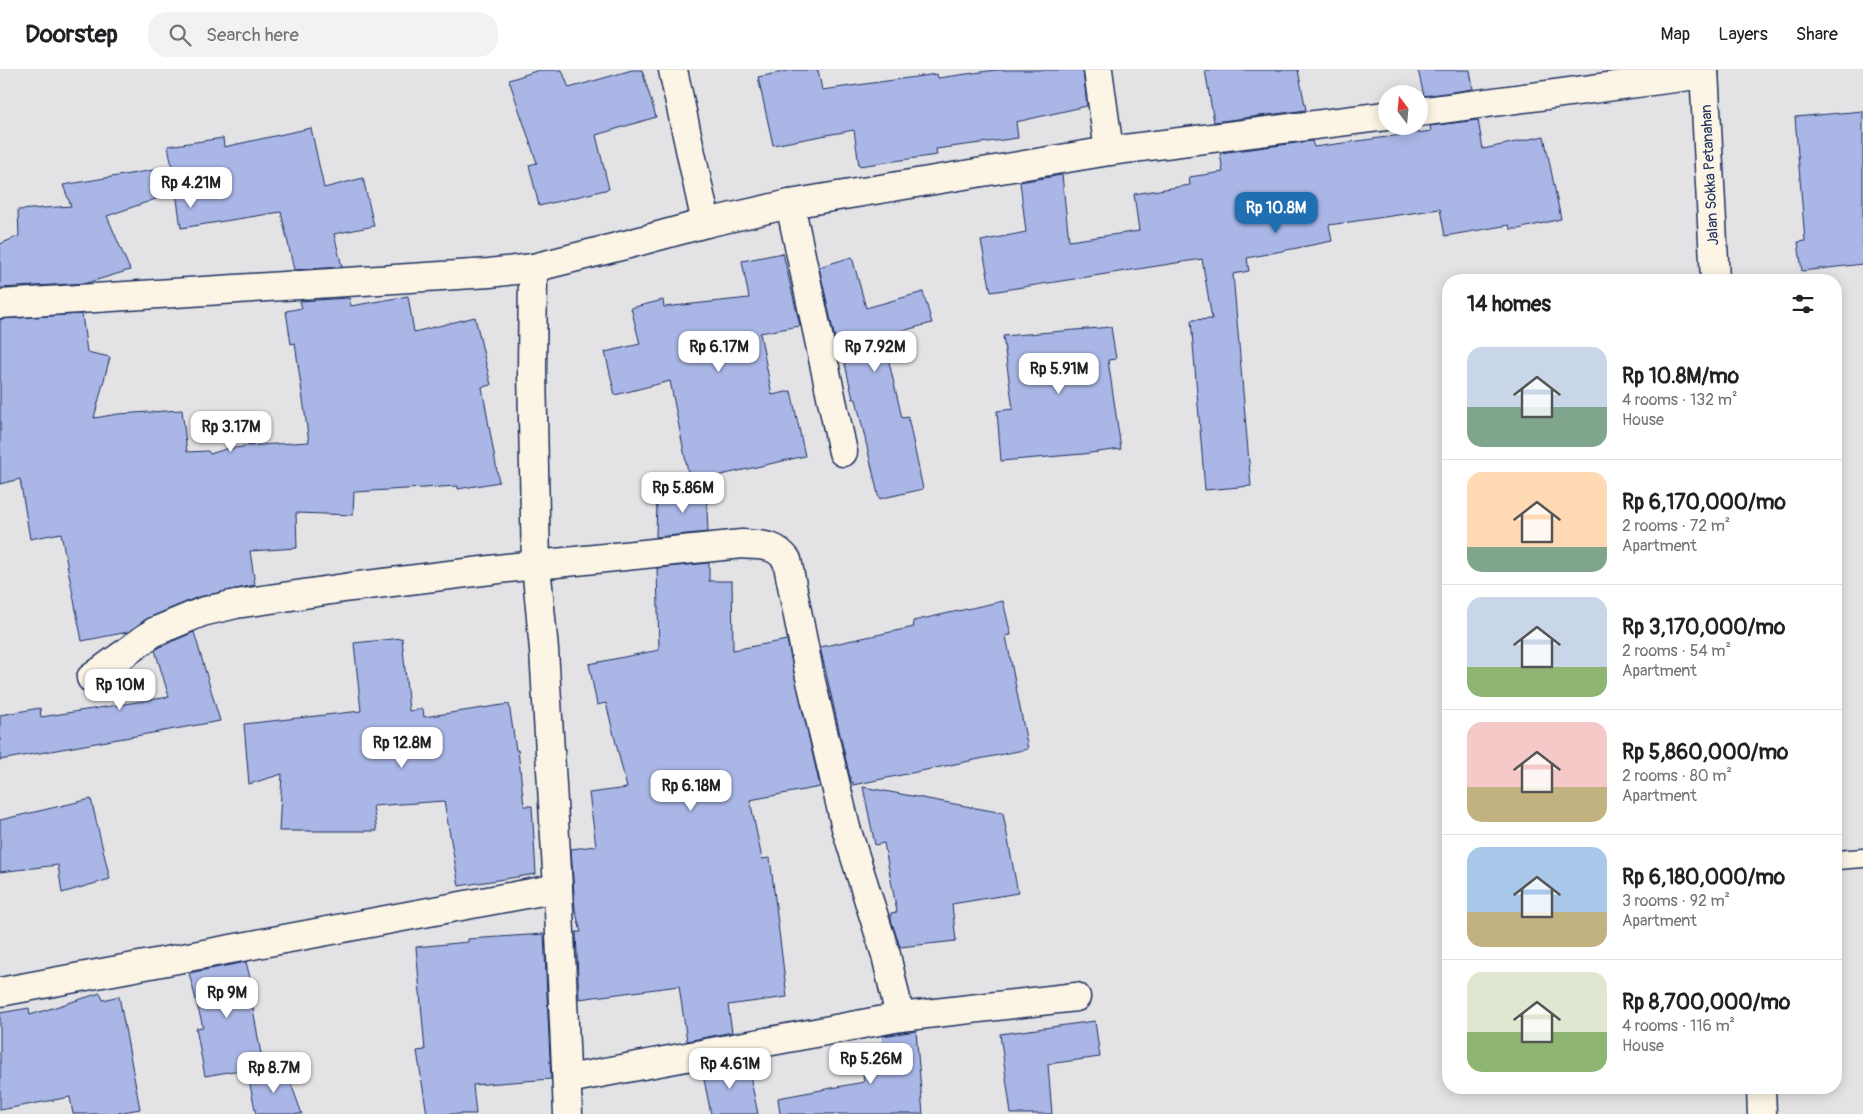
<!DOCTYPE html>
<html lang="en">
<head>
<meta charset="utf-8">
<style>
	:root { --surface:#fff; --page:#f2f2f2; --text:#202124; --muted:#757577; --line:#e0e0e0; --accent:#1f6fb2 }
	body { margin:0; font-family:Pangolin,sans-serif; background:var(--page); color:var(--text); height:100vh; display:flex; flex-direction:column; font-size:19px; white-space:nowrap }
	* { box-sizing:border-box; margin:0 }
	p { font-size:16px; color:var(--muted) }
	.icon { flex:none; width:28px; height:28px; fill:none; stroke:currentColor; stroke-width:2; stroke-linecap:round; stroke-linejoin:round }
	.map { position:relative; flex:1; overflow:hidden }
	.drawer { position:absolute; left:1442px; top:204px; width:400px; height:820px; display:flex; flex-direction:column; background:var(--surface); border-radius:20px; box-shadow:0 2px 12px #0003 }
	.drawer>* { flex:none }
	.needle { width:32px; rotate:344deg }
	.fabs { position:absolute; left:1378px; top:15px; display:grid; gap:10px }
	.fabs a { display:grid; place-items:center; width:50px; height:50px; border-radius:50%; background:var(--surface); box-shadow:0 2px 12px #0003; font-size:25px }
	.price { position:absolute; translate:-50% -42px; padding:0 11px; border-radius:10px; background:#fff; color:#222; font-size:16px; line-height:32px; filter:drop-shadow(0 1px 2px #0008) }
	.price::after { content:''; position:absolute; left:50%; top:30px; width:15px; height:11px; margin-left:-8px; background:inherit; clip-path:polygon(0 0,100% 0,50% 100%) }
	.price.active { background:var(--accent); color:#fff }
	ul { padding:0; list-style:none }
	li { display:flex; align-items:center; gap:15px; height:125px; padding:0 25px }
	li+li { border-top:1px solid var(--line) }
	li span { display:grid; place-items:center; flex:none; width:140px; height:100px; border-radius:15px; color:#555 }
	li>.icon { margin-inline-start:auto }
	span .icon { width:60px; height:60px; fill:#fffc; stroke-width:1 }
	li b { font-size:21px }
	h2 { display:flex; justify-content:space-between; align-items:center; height:60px; padding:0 25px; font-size:21px }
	header { display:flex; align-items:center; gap:30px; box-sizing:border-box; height:70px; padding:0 25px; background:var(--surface); border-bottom:1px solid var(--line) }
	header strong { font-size:24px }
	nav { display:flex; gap:28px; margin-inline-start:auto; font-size:18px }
	.search { width:350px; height:45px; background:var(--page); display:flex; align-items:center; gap:12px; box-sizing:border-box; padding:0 18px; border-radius:20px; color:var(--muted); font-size:19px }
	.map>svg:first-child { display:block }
	.building { fill:#a9b6e6; stroke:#1b2f5e }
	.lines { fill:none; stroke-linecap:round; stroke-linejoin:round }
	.service-casing { stroke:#1b2f5e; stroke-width:21 }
	.minor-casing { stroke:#1b2f5e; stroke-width:31 }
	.tertiary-casing { stroke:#1b2f5e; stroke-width:31 }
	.service { stroke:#fcf5e5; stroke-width:18 }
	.minor { stroke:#fcf5e5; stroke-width:28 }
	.tertiary { stroke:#fcf5e5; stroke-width:28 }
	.labels { text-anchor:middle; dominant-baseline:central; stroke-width:4.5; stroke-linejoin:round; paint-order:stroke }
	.street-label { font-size:15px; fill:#1b2f5e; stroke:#fcf5e5 }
</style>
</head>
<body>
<header>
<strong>Doorstep</strong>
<div class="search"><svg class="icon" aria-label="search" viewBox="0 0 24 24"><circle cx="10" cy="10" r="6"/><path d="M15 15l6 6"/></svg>Search here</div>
<nav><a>Map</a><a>Layers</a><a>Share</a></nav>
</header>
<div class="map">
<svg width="1863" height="1044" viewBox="0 0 1863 1044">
	<rect width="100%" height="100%" fill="#e3e2e5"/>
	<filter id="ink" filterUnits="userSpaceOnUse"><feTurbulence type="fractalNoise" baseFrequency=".02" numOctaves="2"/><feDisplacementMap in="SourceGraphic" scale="10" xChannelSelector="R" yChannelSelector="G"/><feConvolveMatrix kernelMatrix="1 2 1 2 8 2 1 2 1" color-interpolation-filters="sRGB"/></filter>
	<g filter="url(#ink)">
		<g class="building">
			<path d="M539,0H562L569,18L632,0H642L656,47L596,65L609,119L539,136L529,95L537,93L509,10Z"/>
			<path d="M792,0H818L822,20L937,4L938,8L996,0H1083L1087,36L1016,52L1018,68L936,79L937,85L859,96L854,60L773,75L758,7Z"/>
			<path d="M1205,0H1298L1306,40L1214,52Z"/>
			<path d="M1418,0H1470L1473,19L1424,26Z"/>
			<path d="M1863,41V194L1802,201L1798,172L1805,171L1795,47Z"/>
			<path d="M1478,50L1483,79L1544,66L1561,149L1518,159H1510L1509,155L1445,166L1440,139L1329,155L1332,171L1247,188L1249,201L1233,204L1251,416L1205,420L1191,250L1212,249L1202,189L991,222L981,171L1026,162L1020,112L1062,105L1069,171L1139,161L1134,124L1190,115L1189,107L1223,102L1220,83L1312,71L1314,77L1431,61L1430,56Z"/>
			<path d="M311,58L324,118L363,108L374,156L334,164L342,197L294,200L281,142L181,158L176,122L107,146L130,200L87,213L0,218V174L19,166L18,140L71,136L63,115L172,97L168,76L223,68L224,77Z"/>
			<path d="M783,183L800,256L760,263L772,325L791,321L805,386L690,412L670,311L615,325L605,282L640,274L631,238L663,230L664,237L749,228L742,191Z"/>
			<path d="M852,187L866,238L923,222L932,253L883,266L902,348L908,347L923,419L879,429L856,329H853L842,281L838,282L837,278L819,197Z"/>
			<path d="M408,226L414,262L475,247L491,315L482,317L499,412L458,419V416L354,422L353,445L296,443L297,478L250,481L255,515L198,527L148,548L128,562L82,571L61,463L30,469L20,409L0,414V249L82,244L87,282L110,287L94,348L118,344L182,340L187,382L208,381L210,384L226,379L243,377V376L309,372L295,273L291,274L286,241L302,238L300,231L349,228L351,236Z"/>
			<path d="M1111,257L1116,289L1108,290L1121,379L1083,384L1001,391L997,341L1013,339L1003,266Z"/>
			<path d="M706,417L708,462L656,467L657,429Z"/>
			<path d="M709,493V511H732L733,580L787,570L820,717L750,730L762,789L770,788L787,927L728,935L732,962L687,971L679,916L579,929L576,862H581L575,839L571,779L596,776L589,723L627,718L606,633L597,635L589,594L659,580L657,498Z"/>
			<path d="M1003,531L1011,565L1006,566L1028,679L853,715V712H851L820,577L914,557L913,551Z"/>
			<path d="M194,562L220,651L0,690V645L40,638L41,647L169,627L155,580L162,576Z"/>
			<path d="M402,568L409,641L423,639L424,647L509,634L516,680H518L524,736H532L536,804L459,816L444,731L373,736L377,761H279L282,704L249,714L244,654L361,641L354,573Z"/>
			<path d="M863,717L1003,743L1018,823L952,834L956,871L900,877L891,850V843L897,842L884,773L875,775Z"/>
			<path d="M91,729L110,809L62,823L58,795L0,802V750Z"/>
			<path d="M544,864L551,1009L473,1015L476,1044H427L417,981L425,980L416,877L468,872V869Z"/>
			<path d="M246,892L256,932L252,933L263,996L205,1006L196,958L203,957L189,903Z"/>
			<path d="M100,923L103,930L119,926L140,1039L112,1044H73L70,1027L0,1040V943L29,938L30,945Z"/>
			<path d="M1095,951L1100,987L1048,994L1052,1044H1011L1000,964Z"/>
			<path d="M916,961L923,1044H780L778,1028L864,1012L861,987L881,982L883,966Z"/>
			<path d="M737,993L738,998L748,996L758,1044H711L702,1000Z"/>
			<path d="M285,997L302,1044H256L249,1010Z"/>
		</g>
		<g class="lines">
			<defs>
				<path id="service" d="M1836,790L1863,788"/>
				<g id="minor">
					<path d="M673,0L706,153L790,134L1109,81L1386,46"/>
					<path d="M1098,0L1109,81"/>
					<path d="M1419,42L1704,4"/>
					<path d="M790,134L843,382"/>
					<path d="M533,198L532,300L536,495L544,580L558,818L568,1044"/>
					<path d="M0,234L489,203L533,198L629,174L706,153"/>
					<path d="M91,608L154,562L202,542L236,534L351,517L507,498L742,474C763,476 774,473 787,490L810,607L846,758L886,885L900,947"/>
					<path d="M0,922L558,818"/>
					<path d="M568,1009L900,947L1076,927"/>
				</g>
				<g id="tertiary">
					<path d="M1704,0L1715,210"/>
					<path d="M1761,1018L1762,1044"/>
				</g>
			</defs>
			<use href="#service" class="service-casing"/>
			<use href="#minor" class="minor-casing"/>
			<use href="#tertiary" class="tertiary-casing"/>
			<use href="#service" class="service"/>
			<use href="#minor" class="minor"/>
			<use href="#tertiary" class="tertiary"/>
		</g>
	</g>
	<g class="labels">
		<g class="street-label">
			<text transform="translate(1710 105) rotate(-93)">Jalan Sokka Petanahan</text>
		</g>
	</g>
</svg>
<div class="fabs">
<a><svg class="needle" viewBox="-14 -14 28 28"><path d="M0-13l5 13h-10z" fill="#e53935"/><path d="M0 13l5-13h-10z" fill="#757577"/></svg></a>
</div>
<b class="price" style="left:191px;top:139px">Rp 4.21M</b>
<b class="price active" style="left:1276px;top:164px">Rp 10.8M</b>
<b class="price" style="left:719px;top:303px">Rp 6.17M</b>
<b class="price" style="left:875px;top:303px">Rp 7.92M</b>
<b class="price" style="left:1059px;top:325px">Rp 5.91M</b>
<b class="price" style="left:231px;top:383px">Rp 3.17M</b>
<b class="price" style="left:683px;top:444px">Rp 5.86M</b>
<b class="price" style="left:120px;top:641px">Rp 10M</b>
<b class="price" style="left:402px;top:699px">Rp 12.8M</b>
<b class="price" style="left:691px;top:742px">Rp 6.18M</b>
<b class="price" style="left:227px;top:949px">Rp 9M</b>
<b class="price" style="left:871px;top:1015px">Rp 5.26M</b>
<b class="price" style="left:730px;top:1020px">Rp 4.61M</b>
<b class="price" style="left:274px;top:1024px">Rp 8.7M</b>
<section class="drawer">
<h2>14 homes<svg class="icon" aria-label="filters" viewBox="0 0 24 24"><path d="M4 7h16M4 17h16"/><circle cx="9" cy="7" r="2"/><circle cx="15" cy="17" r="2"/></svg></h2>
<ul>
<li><span style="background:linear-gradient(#c9d6e8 60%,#7fa58c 0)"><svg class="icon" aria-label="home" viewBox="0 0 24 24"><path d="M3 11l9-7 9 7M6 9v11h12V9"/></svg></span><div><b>Rp 10.8M/mo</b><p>4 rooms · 132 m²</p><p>House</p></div></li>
<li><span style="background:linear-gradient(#ffd9b3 75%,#7fa58c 0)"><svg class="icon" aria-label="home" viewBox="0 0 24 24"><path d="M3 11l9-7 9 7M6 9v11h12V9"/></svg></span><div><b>Rp 6,170,000/mo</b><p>2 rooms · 72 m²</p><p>Apartment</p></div></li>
<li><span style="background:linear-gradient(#c9d6e8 70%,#8fb573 0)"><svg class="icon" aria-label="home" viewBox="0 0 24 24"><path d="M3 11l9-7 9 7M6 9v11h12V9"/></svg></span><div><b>Rp 3,170,000/mo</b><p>2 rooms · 54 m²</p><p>Apartment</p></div></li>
<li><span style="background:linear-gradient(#f6c9c9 65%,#c2b280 0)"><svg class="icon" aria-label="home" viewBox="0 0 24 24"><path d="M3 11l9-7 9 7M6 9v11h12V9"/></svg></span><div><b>Rp 5,860,000/mo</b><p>2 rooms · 80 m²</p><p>Apartment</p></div></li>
<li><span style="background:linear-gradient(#a9c7e8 65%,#c2b280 0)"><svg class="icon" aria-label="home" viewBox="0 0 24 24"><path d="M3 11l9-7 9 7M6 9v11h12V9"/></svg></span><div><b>Rp 6,180,000/mo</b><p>3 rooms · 92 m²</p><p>Apartment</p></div></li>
<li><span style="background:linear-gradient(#dfe7d0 60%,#8fb573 0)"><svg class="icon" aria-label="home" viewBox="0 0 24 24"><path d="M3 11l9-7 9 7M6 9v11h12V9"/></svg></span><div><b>Rp 8,700,000/mo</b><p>4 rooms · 116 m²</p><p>House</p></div></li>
</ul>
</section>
</div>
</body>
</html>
